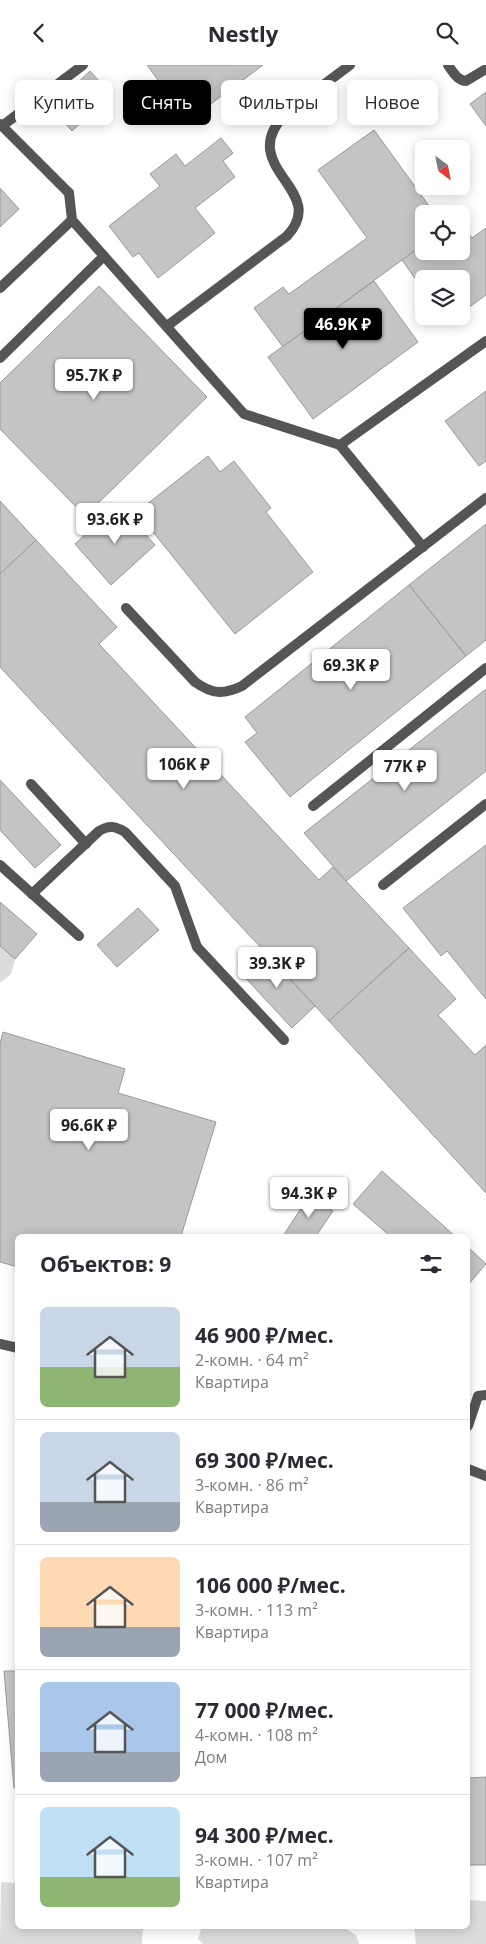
<!DOCTYPE html>
<html lang="ru">
<head>
<meta charset="utf-8">
<style>
	:root { --surface:#fff; --page:#f2f2f3; --text:#2b2b33; --muted:#7c7c81; --line:#e1e1e2; --accent:#000 }
	body { margin:0; font-family:"Open Sans",sans-serif; background:var(--page); color:var(--text); height:100vh; display:flex; flex-direction:column; font-size:19px; white-space:nowrap }
	* { box-sizing:border-box; margin:0 }
	p { font-size:16px; color:var(--muted) }
	.icon { flex:none; width:28px; height:28px; fill:none; stroke:currentColor; stroke-width:2; stroke-linecap:round; stroke-linejoin:round }
	.map { position:relative; flex:1; overflow:hidden }
	.drawer { position:absolute; left:15px; top:1169px; width:455px; height:695px; display:flex; flex-direction:column; background:var(--surface); border-radius:8px; box-shadow:0 2px 12px #0003 }
	.drawer>* { flex:none }
	.top-card { position:absolute; left:15px; top:15px; width:456px; height:45px; display:flex; gap:10px }
	.needle { width:32px; rotate:148deg }
	.controls { position:absolute; left:415px; top:75px; display:grid; gap:10px }
	.controls a { display:grid; place-items:center; width:55px; height:55px; border-radius:8px; background:var(--surface); box-shadow:0 2px 12px #0003; font-size:25px }
	.price { position:absolute; translate:-50% -42px; padding:0 11px; border-radius:5px; background:#fff; color:#222; font-size:16px; line-height:32px; filter:drop-shadow(0 1px 2px #0008) }
	.price::after { content:''; position:absolute; left:50%; top:30px; width:15px; height:11px; margin-left:-8px; background:inherit; clip-path:polygon(0 0,100% 0,50% 100%) }
	.price.current { background:var(--accent); color:#fff }
	ul { padding:0; list-style:none }
	li { display:flex; align-items:center; gap:15px; height:125px; padding:0 25px }
	li+li { border-top:1px solid var(--line) }
	li span { display:grid; place-items:center; flex:none; width:140px; height:100px; border-radius:8px; color:#555 }
	li>.icon { margin-inline-start:auto }
	span .icon { width:60px; height:60px; fill:#fffc; stroke-width:1 }
	li b { font-size:21px }
	h2 { display:flex; justify-content:space-between; align-items:center; height:60px; padding:0 25px; font-size:21px }
	.chip { padding:0 18px; border-radius:8px; background:var(--surface); box-shadow:0 2px 12px #0003; font-size:18px; line-height:45px }
	.chip.current { background:var(--accent); color:#fff }
	header { display:flex; justify-content:space-between; align-items:center; height:65px; padding:0 25px; background:var(--surface); font-size:22px; font-weight:700 }
	.map>svg:first-child { display:block }
	.green { fill:#dcdcdc }
	.building { fill:#c4c4c4; stroke:#999 }
	.lines { fill:none; stroke-linecap:round; stroke-linejoin:round }
	.service { stroke:#555; stroke-width:10 }
	.minor { stroke:#555; stroke-width:10 }
</style>
</head>
<body>
<header><svg class="icon" aria-label="back" viewBox="0 0 24 24"><path d="M15 5l-7 7 7 7"/></svg>Nestly<svg class="icon" aria-label="search" viewBox="0 0 24 24"><circle cx="10" cy="10" r="6"/><path d="M15 15l6 6"/></svg></header>
<div class="map">
<svg width="486" height="1879" viewBox="0 0 486 1879">
	<rect width="100%" height="100%" fill="#fff"/>
	<g class="green">
		<path d="M0,881L15,894L11,909L0,918Z"/>
		<path d="M1,1817L17,1818L18,1861H143L142,1879H0Z"/>
		<path d="M468,1835L486,1836V1879H416L414,1861H468Z"/>
		<path d="M202,1861H342L356,1870L359,1879H203L198,1874Z"/>
	</g>
	<g class="building">
		<path d="M147,0H263L188,56Z"/>
		<path d="M90,6L111,29L72,66L51,43Z"/>
		<path d="M486,27V61L470,39Z"/>
		<path d="M374,65L435,149H424V179L283,282L254,243L283,222L289,229L367,173L318,105Z"/>
		<path d="M221,73L233,88L223,96L235,112L195,143L215,168L158,213L139,188L133,192L109,161L160,121L150,109L176,89L185,101Z"/>
		<path d="M0,123L19,144L0,162Z"/>
		<path d="M461,158L472,173L486,163V230L461,248V214H424V226L402,195L424,179V186H461Z"/>
		<path d="M374,216L418,277L313,354L268,292Z"/>
		<path d="M99,221L207,332L85,451L0,364V318Z"/>
		<path d="M442,251H457L447,258Z"/>
		<path d="M486,326V396L479,401L445,356Z"/>
		<path d="M208,391L220,407L234,396L271,443L266,447L313,507L235,569L137,447Z"/>
		<path d="M0,436L36,475L0,509Z"/>
		<path d="M118,439L155,480L111,520L75,479Z"/>
		<path d="M486,459V575L466,591L409,520Z"/>
		<path d="M36,475L117,562L99,579L319,815L333,802L409,883L329,956L0,602V509Z"/>
		<path d="M409,520L466,591L290,732L245,677L257,668L245,652Z"/>
		<path d="M486,624V706L346,816L304,768Z"/>
		<path d="M0,715L61,780L35,803L0,765Z"/>
		<path d="M486,780V934L447,886L441,891L403,843Z"/>
		<path d="M0,837L37,869L15,894L0,881Z"/>
		<path d="M138,843L159,865L117,902L97,880Z"/>
		<path d="M409,883L456,934L438,950L475,990L486,980V1128L329,956Z"/>
		<path d="M262,884L315,941L292,963L239,906Z"/>
		<path d="M3,967L125,1004L118,1028L216,1057L181,1171H18V1202L0,1197V978Z"/>
		<path d="M382,1106L455,1171H390L353,1139Z"/>
		<path d="M309,1131L333,1146L316,1171H283Z"/>
		<path d="M468,1182L486,1199L468,1220Z"/>
		<path d="M4,1606H18V1723H14Z"/>
		<path d="M486,1712V1800H468V1713Z"/>
	</g>
	<g class="lines">
		<g class="service">
			<path d="M448,0C453,7 457,15 466,16L486,4"/>
			<path d="M2,61L83,0"/>
			<path d="M72,155L244,349L340,380L486,276"/>
			<path d="M0,223L72,155L69,128"/>
			<path d="M167,261L287,171C331,124 233,103 286,48L350,0"/>
			<path d="M0,293L104,191"/>
			<path d="M340,380L423,482"/>
			<path d="M126,543L195,617C212,629 223,630 242,621L486,433"/>
			<path d="M31,719L86,779"/>
			<path d="M313,741L486,603"/>
			<path d="M0,800L79,871"/>
			<path d="M383,820L486,739"/>
			<path d="M32,829L99,766C109,760 115,761 125,767L175,821L197,882L284,975"/>
			<path d="M468,1361L478,1331L486,1330"/>
		</g>
		<g class="minor">
			<path d="M0,59L69,128"/>
			<path d="M0,1279L18,1283"/>
			<path d="M468,1404L486,1411"/>
		</g>
	</g>
</svg>
<div class="controls">
<a><svg class="needle" viewBox="-14 -14 28 28"><path d="M0-13l5 13h-10z" fill="#e53935"/><path d="M0 13l5-13h-10z" fill="#7c7c81"/></svg></a>
<a><svg class="icon" aria-label="locate" viewBox="0 0 24 24"><circle cx="12" cy="12" r="6"/><path d="M12 2v4M12 18v4M2 12h4M18 12h4"/></svg></a>
<a><svg class="icon" aria-label="layers" viewBox="0 0 24 24"><path d="M12 4l9 5-9 5-9-5zM3 14l9 5 9-5"/></svg></a>
</div>
<b class="price current" style="left:343px;top:285px">46.9K ₽</b>
<b class="price" style="left:94px;top:336px">95.7K ₽</b>
<b class="price" style="left:115px;top:480px">93.6K ₽</b>
<b class="price" style="left:351px;top:626px">69.3K ₽</b>
<b class="price" style="left:184px;top:725px">106K ₽</b>
<b class="price" style="left:405px;top:727px">77K ₽</b>
<b class="price" style="left:277px;top:924px">39.3K ₽</b>
<b class="price" style="left:89px;top:1086px">96.6K ₽</b>
<b class="price" style="left:309px;top:1154px">94.3K ₽</b>
<div class="top-card">
<a class="chip">Купить</a>
<a class="chip current">Снять</a>
<a class="chip">Фильтры</a>
<a class="chip">Новое</a>
</div>
<section class="drawer">
<h2>Объектов: 9<svg class="icon" aria-label="filters" viewBox="0 0 24 24"><path d="M4 7h16M4 17h16"/><circle cx="9" cy="7" r="2"/><circle cx="15" cy="17" r="2"/></svg></h2>
<ul>
<li><span style="background:linear-gradient(#c9d6e8 60%,#8fb573 0)"><svg class="icon" aria-label="home" viewBox="0 0 24 24"><path d="M3 11l9-7 9 7M6 9v11h12V9"/></svg></span><div><b>46 900 ₽/мес.</b><p>2-комн. · 64 m²</p><p>Квартира</p></div></li>
<li><span style="background:linear-gradient(#c9d6e8 70%,#9aa5b1 0)"><svg class="icon" aria-label="home" viewBox="0 0 24 24"><path d="M3 11l9-7 9 7M6 9v11h12V9"/></svg></span><div><b>69 300 ₽/мес.</b><p>3-комн. · 86 m²</p><p>Квартира</p></div></li>
<li><span style="background:linear-gradient(#ffd9b3 70%,#9aa5b1 0)"><svg class="icon" aria-label="home" viewBox="0 0 24 24"><path d="M3 11l9-7 9 7M6 9v11h12V9"/></svg></span><div><b>106 000 ₽/мес.</b><p>3-комн. · 113 m²</p><p>Квартира</p></div></li>
<li><span style="background:linear-gradient(#a9c7e8 70%,#9aa5b1 0)"><svg class="icon" aria-label="home" viewBox="0 0 24 24"><path d="M3 11l9-7 9 7M6 9v11h12V9"/></svg></span><div><b>77 000 ₽/мес.</b><p>4-комн. · 108 m²</p><p>Дом</p></div></li>
<li><span style="background:linear-gradient(#bfe0f5 70%,#8fb573 0)"><svg class="icon" aria-label="home" viewBox="0 0 24 24"><path d="M3 11l9-7 9 7M6 9v11h12V9"/></svg></span><div><b>94 300 ₽/мес.</b><p>3-комн. · 107 m²</p><p>Квартира</p></div></li>
</ul>
</section>
</div>
</body>
</html>
